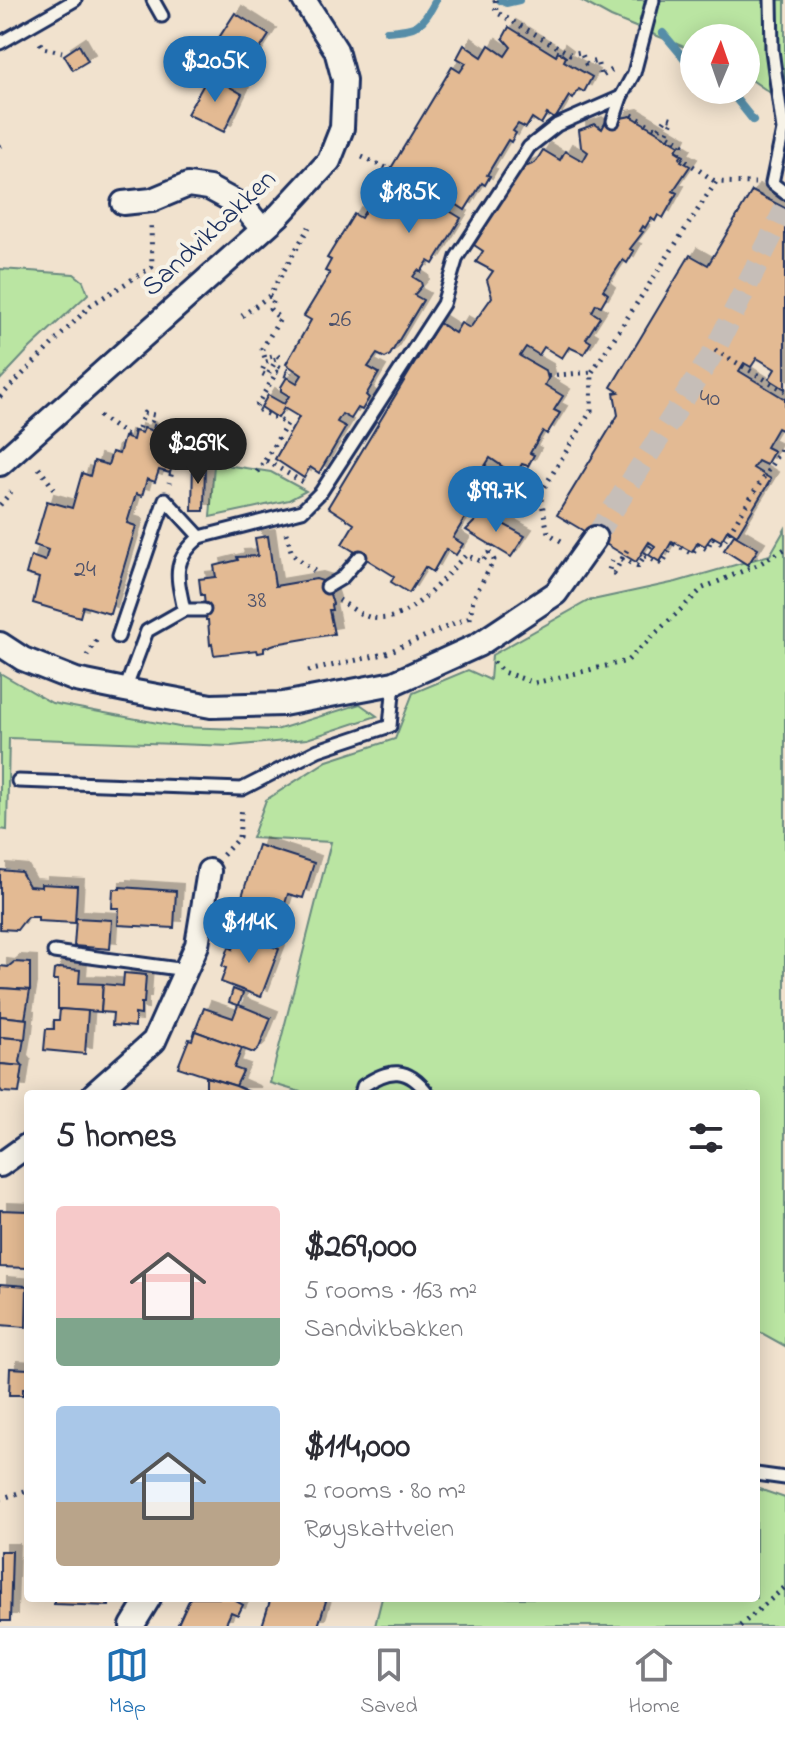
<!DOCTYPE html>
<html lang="en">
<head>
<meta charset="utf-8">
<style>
	:root { --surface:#fff; --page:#f2f2f3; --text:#2b2b33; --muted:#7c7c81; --line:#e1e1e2; --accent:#1f6fb2 }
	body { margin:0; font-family:"Indie Flower",sans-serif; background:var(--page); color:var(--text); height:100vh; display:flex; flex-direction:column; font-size:30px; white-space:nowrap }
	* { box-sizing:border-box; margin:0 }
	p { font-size:26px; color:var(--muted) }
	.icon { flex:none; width:44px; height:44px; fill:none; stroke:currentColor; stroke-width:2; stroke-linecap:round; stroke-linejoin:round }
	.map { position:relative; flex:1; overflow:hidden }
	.side { position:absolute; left:24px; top:1090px; width:736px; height:512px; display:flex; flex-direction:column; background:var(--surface); border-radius:8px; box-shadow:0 4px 20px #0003 }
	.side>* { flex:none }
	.needle { width:52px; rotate:2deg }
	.tools { position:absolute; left:680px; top:24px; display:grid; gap:16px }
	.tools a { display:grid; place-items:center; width:80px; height:80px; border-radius:50%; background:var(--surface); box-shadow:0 4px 20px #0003; font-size:40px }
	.price { position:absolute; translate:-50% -68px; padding:0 18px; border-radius:28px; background:var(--accent); color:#fff; font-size:26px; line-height:52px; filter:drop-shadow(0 2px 4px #0008) }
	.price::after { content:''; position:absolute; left:50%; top:48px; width:24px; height:18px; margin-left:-12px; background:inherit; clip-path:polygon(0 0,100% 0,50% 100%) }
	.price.current { background:#222; color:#fff }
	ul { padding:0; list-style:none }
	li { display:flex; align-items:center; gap:24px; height:200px; padding:0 32px }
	li span { display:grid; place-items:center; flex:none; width:224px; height:160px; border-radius:8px; color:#555 }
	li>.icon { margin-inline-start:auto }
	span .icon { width:96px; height:96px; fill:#fffc; stroke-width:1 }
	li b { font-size:34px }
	h2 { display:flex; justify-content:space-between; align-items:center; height:96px; padding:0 32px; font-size:34px }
	.tab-bar { display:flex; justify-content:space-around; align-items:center; height:112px; border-top:2px solid var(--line); background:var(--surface); font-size:22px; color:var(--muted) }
	.tab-bar a { display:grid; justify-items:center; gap:4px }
	.tab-bar .current { color:var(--accent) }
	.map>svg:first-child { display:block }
	.green { fill:#bae5a2; stroke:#6a8a80; stroke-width:2 }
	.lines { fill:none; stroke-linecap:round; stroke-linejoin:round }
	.stream { stroke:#568da8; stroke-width:8 }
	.building { fill:#e3ba93; stroke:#1b2f5e; stroke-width:2; filter:url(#shadow) }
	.street-tunnel { stroke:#c6beb8; stroke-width:22; stroke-dasharray:22 11; stroke-linecap:butt }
	.lane-casing { stroke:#1b2f5e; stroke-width:17 }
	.street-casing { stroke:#1b2f5e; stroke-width:28 }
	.path { stroke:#1b2f5e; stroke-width:5; stroke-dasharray:2 6; stroke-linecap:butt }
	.lane { stroke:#f7f3e8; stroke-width:11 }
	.street { stroke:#f7f3e8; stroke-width:22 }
	.labels { text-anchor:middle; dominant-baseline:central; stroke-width:8; stroke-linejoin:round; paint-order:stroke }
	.number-label { font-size:24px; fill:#4d526b }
	.street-label { font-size:28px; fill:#1b2f5e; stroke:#f7f3e8 }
</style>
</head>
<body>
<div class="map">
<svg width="785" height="1626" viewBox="0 0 785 1626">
	<defs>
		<filter id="shadow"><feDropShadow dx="7" dy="-7" stdDeviation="0" flood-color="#0004"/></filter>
	</defs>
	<rect width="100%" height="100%" fill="#f1e2ce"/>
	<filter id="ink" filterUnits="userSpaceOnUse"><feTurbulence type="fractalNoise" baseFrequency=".0125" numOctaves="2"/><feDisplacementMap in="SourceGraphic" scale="16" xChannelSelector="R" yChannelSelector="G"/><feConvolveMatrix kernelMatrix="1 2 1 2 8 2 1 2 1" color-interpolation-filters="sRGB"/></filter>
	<g filter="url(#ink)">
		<g class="green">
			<path d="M580,0H785V103L746,76V38H694V51L611,17Z"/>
			<path d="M0,269L74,274L83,281L88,294L30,348L0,380Z"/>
			<path d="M219,464L271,472L306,491L289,500L210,517L214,465Z"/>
			<path d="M785,529V1346L756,1330V1094H307L270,1083L331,842L252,838L266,800L327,761L395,739L413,693L468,670L490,680L492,655L588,601L676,582L770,555Z"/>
			<path d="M0,673L52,703L179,727L276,730L360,704L377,716L307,739L231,746L9,738L7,830L0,829Z"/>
			<path d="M756,1488L785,1498V1626H375L382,1598H756Z"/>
		</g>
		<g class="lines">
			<g class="stream">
				<path d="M500,0L506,3L519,0"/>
				<path d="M387,31C417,29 422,27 436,0"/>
				<path d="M663,33L694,70"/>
				<path d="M729,90L753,120"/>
			</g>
		</g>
		<g class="building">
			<path d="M235,13L269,35L247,69L213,47Z"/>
			<path d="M509,27L556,56L558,51L566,57L564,61L592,77L584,92L579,89L573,99L569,96L555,119L547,114L541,124L532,118L526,128L518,124L513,131L516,133L511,142L508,140L487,175L490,176L485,185L482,183L465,210L428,186L422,197L432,203L426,213L436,217L443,207L461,218L433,264L428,261L421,272L418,270L413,277L421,282L422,286L414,295L423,300L390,355L385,358L377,354L368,367L379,373L366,395L369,398L362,410L358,408L351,419L342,414L337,422L346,427L319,473L310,467L304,478L275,459L299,417L284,408L278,418L261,407L268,395L284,404L289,396L281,391V387L287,377L297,383L302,375L286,364L311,320L304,316L330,273L325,271L331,260L327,258L354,214L361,218L452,67L460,72L466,63L457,58L464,45L482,57L489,45L505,56L511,47L503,38Z"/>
			<path d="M79,45L88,61L73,70L64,55Z"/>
			<path d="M209,75L242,94L224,132L187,114Z"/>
			<path d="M631,116L679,145L676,151L684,156L681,161L690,166L673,191L677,193L663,218L658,215L655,221L651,218L645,228L643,226L640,231L643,232L630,249L634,251L627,263L623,260L603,290L608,294L601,306L596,304L592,312L600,317L586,339L591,342L584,354L569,347L562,358L544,347L539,355L526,347L520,356L546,371L548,379L545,385L563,396L554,410L560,413L547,434L543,431L530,453L534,455L528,466L522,464L515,475L490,458L485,466L494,471L486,484L492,487L485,499L479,495L453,538L463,544L456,555L446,549L433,572L425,567L409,593L391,582L394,576L342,544L354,524L328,507L439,323L455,333L461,323L470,328L492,297L487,280L493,271L476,262L483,251L474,245L520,169L535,163L543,150L560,160L565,151L583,161L588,152L581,147L579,130L595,124L602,129L607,119L618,124L621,118Z"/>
			<path d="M752,191L785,208V389L769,379L775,369L757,358L751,367L744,363L739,371L785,399V432L777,428L766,447L774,451L766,465L758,461L753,468L771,479L737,535L728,529L721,541L712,536L705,546L698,542L692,552L672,541L660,562L649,555L655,546L649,542L636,562L557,515L618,415L614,393L619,392L611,387L690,255L708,265Z"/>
			<path d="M144,428L153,431L151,439L167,444L165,450L176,453L170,473L159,470L155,482L147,479L142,496L136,494L127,523L136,526L110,614L83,606L80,617L33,603L39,578L26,574L31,556L45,561L48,550L34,545L47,501L72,508L82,473L90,476L94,461L108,465L112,452L119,454L124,437L133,440L135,431L142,433Z"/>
			<path d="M193,461H205L204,511H192Z"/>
			<path d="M483,513L525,536L511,557L466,530Z"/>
			<path d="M734,535L758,549L748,565L724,550Z"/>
			<path d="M268,536L275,586L316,579L326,582L333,604L331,605L332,610H329L334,634L275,644L264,648V652L258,653L257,650L214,655L212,644L210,645L208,620H206L204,595H201L199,579L216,577L214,566L238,560L237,557L258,556L255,538Z"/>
			<path d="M258,845L314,863L303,898L288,894L280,919L239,906Z"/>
			<path d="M0,870L21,872L29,886L41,887V884L77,886L75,923L38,921V917H27L17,930L0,929Z"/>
			<path d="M120,887L176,891L174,928L118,925L119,908H112L113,889H120Z"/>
			<path d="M76,918L112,920L110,949L74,946Z"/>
			<path d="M239,933L279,949L261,997L221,982L226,968L222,966L229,947L233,949Z"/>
			<path d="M14,962L30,963V990L0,988V966L8,967Z"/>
			<path d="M59,968L80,970L79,983L103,984L101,1012L58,1009V980H53L54,970Z"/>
			<path d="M124,973L146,975L144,1003H141V1015L135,1014V1027L112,1025L113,1013L101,1012L103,984L123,986Z"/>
			<path d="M0,988L30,990L25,1019L0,1016Z"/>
			<path d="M233,989L243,993L239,1005L271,1018L259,1048L254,1053L195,1031L204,1008L233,1018L238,1005L229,1002Z"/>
			<path d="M60,1009L88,1011L85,1054L44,1050L46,1029H54V1020H59Z"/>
			<path d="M0,1016L27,1019L25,1039L0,1037Z"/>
			<path d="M195,1031L242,1048L234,1068L243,1071L236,1086L178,1067L189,1039L192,1040Z"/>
			<path d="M0,1037L24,1039L20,1062L23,1066L0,1064Z"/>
			<path d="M0,1064L23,1066L19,1093L2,1092L0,1089Z"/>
			<path d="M206,1077L236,1086L254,1094H206Z"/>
			<path d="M0,1210L28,1211V1268L0,1267Z"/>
			<path d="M0,1284L27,1286L26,1327L0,1325Z"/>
			<path d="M10,1368L28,1369V1388H23V1395H9Z"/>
			<path d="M0,1551H12L10,1621H0Z"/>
			<path d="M54,1598H109V1606L54,1604Z"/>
			<path d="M190,1598H237L236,1601L243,1605L238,1615L231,1612L225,1626H177Z"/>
			<path d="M271,1598H327L318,1626H262Z"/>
		</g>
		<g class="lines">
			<path class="street-tunnel" d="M595,538L715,350L785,209"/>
			<defs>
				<g id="lane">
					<path d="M153,0L162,16"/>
					<path d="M771,0L772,50L783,130L772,183L785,193"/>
					<path d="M0,43L75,0"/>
					<path d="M613,121L621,97L634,73L653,0"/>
					<path d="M200,537L302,511L321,492L443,304L457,257L529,147L557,125L621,97"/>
					<path d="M327,587L342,578L360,557"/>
					<path d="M118,637L165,499L200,537C171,561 177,576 184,610"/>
					<path d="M125,690L147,631L184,610H204"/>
					<path d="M18,781L242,789L318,750L390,726L394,683"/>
					<path d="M54,952L186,970"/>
					<path d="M361,1094L363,1086C389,1068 408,1066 428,1094"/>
					<path d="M756,1474L785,1478"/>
				</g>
				<g id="street">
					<path d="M123,203L152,200L188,185L209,188L244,207L262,229"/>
					<path d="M0,464L279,215L329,161L342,128L344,80L336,50L304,0"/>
					<path d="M0,644L23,659L76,680L125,690L211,706L283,704L394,683L478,645L556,593L595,538"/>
					<path d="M94,1094L154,1041L197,945L209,871"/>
					<path d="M0,1165L28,1145"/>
					<path d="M132,1626L149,1598"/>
				</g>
			</defs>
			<use href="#lane" class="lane-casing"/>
			<use href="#street" class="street-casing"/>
			<g class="path">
				<path d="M495,0L496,12L570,54L581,52L586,64L597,61L601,77L612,70"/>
				<path d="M40,43L43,48L62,52"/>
				<path d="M632,115L658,130L667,117L673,119L666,134L683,144L677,155L716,182"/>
				<path d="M0,146L1,145"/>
				<path d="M362,157L391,170"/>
				<path d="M269,296L274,300L270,309L280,319L262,349L265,358L277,355L280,358L266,362L261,373L267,376L274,364L290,372"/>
				<path d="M242,316L269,296L309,227"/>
				<path d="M715,350L785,391"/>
				<path d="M548,376L592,372"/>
				<path d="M0,397L91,305L152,267L151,225"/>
				<path d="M99,416L126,435L138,430L144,413L154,415L150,425L170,431L166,441L179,446L169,483"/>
				<path d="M265,460L287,424L255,408L277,372L288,376L290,372"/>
				<path d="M39,468L57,493"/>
				<path d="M257,472L265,460L304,483"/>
				<path d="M0,505L11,492"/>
				<path d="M286,533L292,554L317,573"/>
				<path d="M561,541L548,533L540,494L591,411L592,372L716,182L755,183"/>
				<path d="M674,543L692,554L698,544L707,549L712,538L722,544L785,443"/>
				<path d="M645,556L662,564L674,543"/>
				<path d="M622,559L627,550L629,551"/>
				<path d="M612,560L609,570L614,573L622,559L638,566L652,544"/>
				<path d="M339,600C349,606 361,616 373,618C411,624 442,578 466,555L482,562L489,552"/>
				<path d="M470,619L473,599L494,560L489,552L491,540"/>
				<path d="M87,656L97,639H101"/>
				<path d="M493,662L503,672L535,683L627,661L703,588L757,565L785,549"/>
				<path d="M308,671L384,654L472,616"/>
				<path d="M223,855L239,837L242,806"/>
				<path d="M0,1499L28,1490"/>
				<path d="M740,1626L785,1587"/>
			</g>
			<use href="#lane" class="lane"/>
			<use href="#street" class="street"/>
		</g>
	</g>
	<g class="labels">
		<g class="number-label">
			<text x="340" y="320">26</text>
			<text x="710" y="399">40</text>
			<text x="85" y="570">24</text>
			<text x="257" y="601">38</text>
		</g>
		<g class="street-label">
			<text transform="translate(210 234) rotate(-43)">Sandvikbakken</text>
		</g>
	</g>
</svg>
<div class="tools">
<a><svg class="needle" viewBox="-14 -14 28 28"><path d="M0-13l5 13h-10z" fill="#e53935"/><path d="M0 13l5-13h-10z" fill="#7c7c81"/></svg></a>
</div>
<b class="price" style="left:215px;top:104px">$205K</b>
<b class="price" style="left:409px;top:235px">$185K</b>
<b class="price current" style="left:198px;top:486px">$269K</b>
<b class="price" style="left:496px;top:534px">$99.7K</b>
<b class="price" style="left:249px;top:965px">$114K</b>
<section class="side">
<h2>5 homes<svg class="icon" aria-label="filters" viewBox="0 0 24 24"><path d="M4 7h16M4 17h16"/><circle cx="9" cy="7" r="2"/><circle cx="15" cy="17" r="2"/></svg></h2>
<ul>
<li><span style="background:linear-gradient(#f6c9c9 70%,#7fa58c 0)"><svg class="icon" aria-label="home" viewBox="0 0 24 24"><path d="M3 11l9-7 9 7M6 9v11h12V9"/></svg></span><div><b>$269,000</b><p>5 rooms · 163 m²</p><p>Sandvikbakken</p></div></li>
<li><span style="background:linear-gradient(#a9c7e8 60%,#b9a48a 0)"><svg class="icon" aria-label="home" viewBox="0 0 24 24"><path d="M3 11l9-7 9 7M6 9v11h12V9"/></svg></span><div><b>$114,000</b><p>2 rooms · 80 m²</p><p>Røyskattveien</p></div></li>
</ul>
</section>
</div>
<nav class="tab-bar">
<a class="current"><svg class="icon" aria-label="map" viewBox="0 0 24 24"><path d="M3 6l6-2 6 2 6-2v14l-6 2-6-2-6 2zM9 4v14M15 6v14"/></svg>Map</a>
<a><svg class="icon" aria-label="saved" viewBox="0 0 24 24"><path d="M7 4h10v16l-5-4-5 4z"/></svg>Saved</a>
<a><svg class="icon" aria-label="home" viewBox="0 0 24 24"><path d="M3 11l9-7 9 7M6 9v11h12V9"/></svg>Home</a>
</nav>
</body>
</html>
